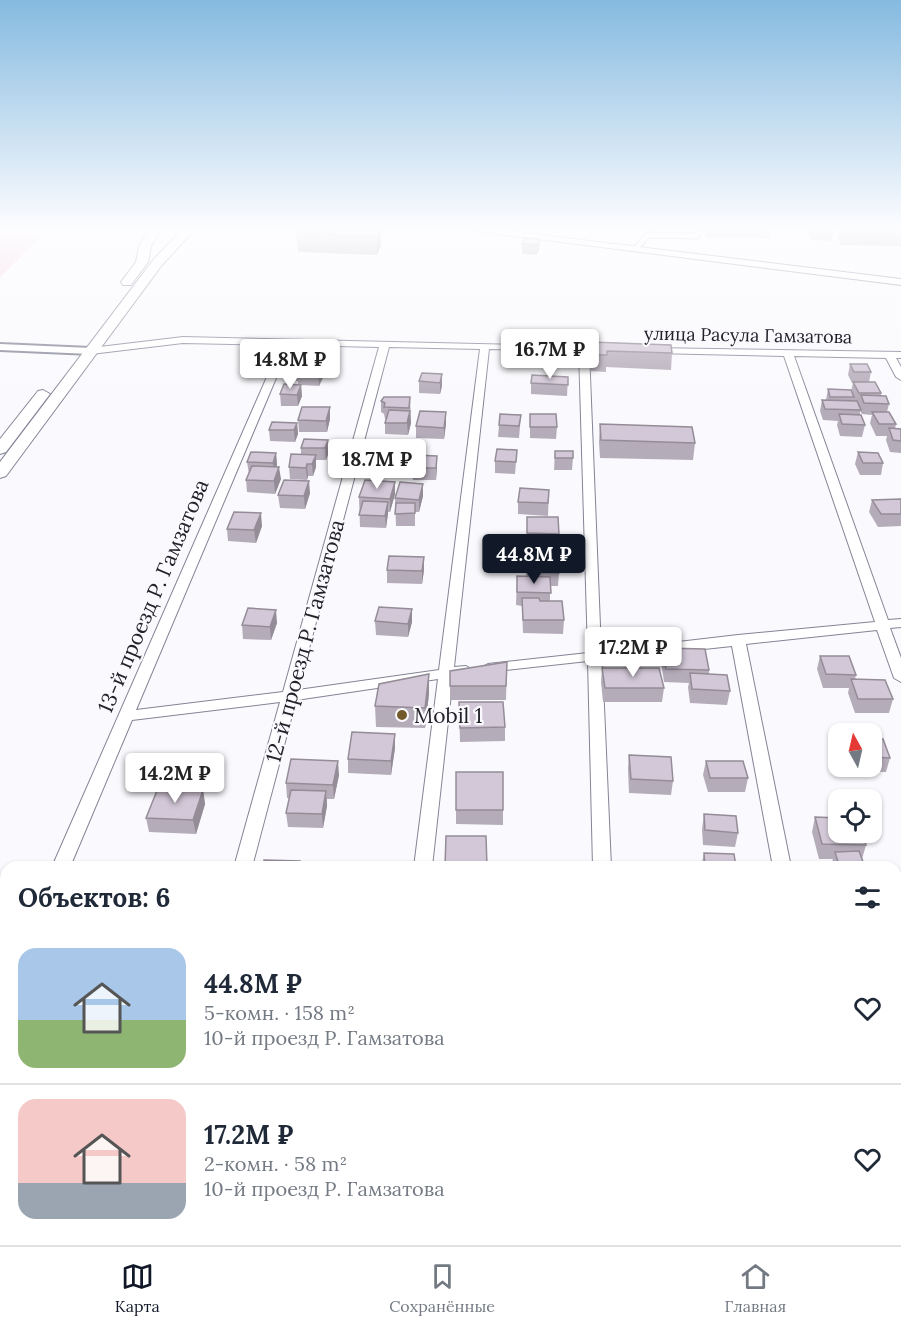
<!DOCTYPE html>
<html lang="ru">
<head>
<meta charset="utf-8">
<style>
	:root { --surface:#fff; --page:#f6f6f7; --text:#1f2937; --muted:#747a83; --line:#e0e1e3; --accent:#111827 }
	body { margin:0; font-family:Lora,serif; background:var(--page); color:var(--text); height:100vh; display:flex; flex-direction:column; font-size:22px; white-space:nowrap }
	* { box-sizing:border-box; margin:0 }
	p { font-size:20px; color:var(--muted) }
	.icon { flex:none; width:33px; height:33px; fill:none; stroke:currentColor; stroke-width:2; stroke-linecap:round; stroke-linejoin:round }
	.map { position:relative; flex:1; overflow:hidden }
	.panel { position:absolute; left:0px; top:861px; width:902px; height:384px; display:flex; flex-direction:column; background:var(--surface); border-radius:18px 18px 0 0; box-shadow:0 2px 4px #0004 }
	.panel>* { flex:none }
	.needle { width:39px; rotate:352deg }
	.controls { position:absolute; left:828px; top:723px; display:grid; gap:12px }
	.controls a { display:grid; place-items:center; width:54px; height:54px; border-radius:12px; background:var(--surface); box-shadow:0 2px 4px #0004; font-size:30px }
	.price { position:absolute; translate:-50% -51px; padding:0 14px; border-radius:6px; background:#fff; color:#222; font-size:20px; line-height:39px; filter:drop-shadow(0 2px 3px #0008) }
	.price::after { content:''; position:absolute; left:50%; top:36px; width:18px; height:14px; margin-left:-9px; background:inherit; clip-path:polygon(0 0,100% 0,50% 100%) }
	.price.selected { background:var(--accent); color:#fff }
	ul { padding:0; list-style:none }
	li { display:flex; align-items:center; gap:18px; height:150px; padding:0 18px }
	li+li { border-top:2px solid var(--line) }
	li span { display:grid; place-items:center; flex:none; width:168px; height:120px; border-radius:18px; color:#555 }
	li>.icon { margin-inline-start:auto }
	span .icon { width:72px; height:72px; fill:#fffc; stroke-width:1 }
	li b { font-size:26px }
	h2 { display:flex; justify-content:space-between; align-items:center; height:72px; padding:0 18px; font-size:26px }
	.dock { display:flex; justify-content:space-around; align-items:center; height:84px; border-top:2px solid var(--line); background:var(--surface); font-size:16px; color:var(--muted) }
	.dock a { display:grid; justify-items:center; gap:3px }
	.dock .selected { color:var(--accent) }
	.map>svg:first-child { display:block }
	.green { fill:#f3cfe1 }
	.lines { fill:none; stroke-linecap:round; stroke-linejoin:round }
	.service-casing { stroke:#838495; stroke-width:7 }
	.minor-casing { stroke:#838495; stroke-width:2 }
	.tertiary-casing { stroke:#838495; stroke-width:4 }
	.secondary-casing { stroke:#838495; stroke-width:2 }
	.service { stroke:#fff; stroke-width:4.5 }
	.minor { fill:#fff; fill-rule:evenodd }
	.tertiary { fill:#fff; fill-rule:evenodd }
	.secondary { fill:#fff; fill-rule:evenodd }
	.wall { fill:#b5acba }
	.shaded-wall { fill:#948c97 }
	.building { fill:#d3c8d8; stroke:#948c97; stroke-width:1.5 }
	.poi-dot { fill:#725a2b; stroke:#fafafe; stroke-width:2 }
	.labels { text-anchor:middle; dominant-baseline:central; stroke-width:4.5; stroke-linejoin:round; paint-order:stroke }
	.far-street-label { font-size:18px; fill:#222229; stroke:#fafafe }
	.street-label { font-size:21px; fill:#222229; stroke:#fafafe }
	.poi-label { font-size:21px; fill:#222229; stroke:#fafafe; text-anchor:start }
</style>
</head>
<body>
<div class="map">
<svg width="901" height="1245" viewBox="0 0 901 1245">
	<rect width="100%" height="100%" fill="#fafafe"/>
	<path class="green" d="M0,228H46L45,233L0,277Z"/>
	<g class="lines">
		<defs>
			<path id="service" d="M636,248L648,235L697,236L696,228H713"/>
			<g id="minor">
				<path d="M462,228H483L901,279V285L466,230Z"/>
				<path d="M183,337L610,347L612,349L607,352L589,351L601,651L738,635L875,622L784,356L653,353L650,352V348L901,352V358H896L901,367V380L896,377L886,358L794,356L888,620L901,619V627L890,628L901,658V682L894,678L877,630L746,644L791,867H773L732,646L602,660L611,867H593L588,661L488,672L481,668L488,664L588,653L579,351L489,349L454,667L466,666L473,670L471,673L453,676L432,867H414L438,679L296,700L252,867H234L280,702L132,720L70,867H52L281,345L183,343L91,354L86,351L91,348ZM290,345L379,347L283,692L136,710ZM389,347L480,349L439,670L298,690Z"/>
				<path d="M6,984V1012L0,1014V986Z"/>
				<path d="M127,1239H149L148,1245H126Z"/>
				<path d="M366,1239H388L387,1245H365Z"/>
				<rect x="604" y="1239" width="22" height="6"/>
				<path d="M843,1239H865L866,1245H844Z"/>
			</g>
			<path id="tertiary" d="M0,344L91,348L97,351L91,354L0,350Z"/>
			<g id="secondary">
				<path d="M151,228H162L151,246L148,262L131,285H123L121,282L136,262L139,246Z"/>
				<path d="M184,228H196L162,265L6,476L0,478V462L154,259Z"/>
				<path d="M43,390L50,394L6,452L0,454V439L38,391Z"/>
			</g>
		</defs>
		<use href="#service" class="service-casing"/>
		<use href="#minor" class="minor-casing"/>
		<use href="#tertiary" class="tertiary-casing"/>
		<use href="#secondary" class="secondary-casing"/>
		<use href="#service" class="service"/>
		<use href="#minor" class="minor"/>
		<use href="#tertiary" class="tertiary"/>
		<use href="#secondary" class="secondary"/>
	</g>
	<g class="wall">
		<path d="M299,228H387L386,233H381V245L377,255L298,252L296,233Z"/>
		<path d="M651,228H670V230H652Z"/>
		<path d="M705,228H770L769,238L707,237L704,231Z"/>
		<path d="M805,228H834L832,241L812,240Z"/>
		<path d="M840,228H901V246L841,245L838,239Z"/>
		<path d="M540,239L539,248L537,255L522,254V244Z"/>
		<path d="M591,342L672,353L671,370L606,367V372L590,371Z"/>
		<path d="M304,353H330L326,361L327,369L319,386L301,385L302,396L298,406H281L280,394L298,384V381H296L295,369L304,360Z"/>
		<path d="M850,364L871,372L869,382L881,393V395L889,404L887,412L896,424L895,429H901V453L890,452L886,440L887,436H876L870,423L872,415L862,414L860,411V415L865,425L862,437L840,436L837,425L838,421L823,420L820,411L822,400H826L828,389L851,391L853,383H852L848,375Z"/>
		<path d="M442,374V386L440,394L419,393V381Z"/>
		<path d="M568,377L567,396L531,394V383Z"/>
		<path d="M410,397L411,423L408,435L385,434V423L386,419H385L384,414L381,412V401Z"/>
		<path d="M330,407V419L327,432H299L298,420Z"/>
		<path d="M530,414L557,427L556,439L530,438Z"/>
		<path d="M521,415L519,438L498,437L499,425Z"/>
		<path d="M297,423L298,434L295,442L270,441L269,430Z"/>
		<path d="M446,424L444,439L416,438V426Z"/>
		<path d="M600,424L695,443L693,460L600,458L599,442Z"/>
		<path d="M328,440L329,452L326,460H316V467L313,476H308L307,480L290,479L289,467L301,454V448Z"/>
		<path d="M555,451L573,458L572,470H554Z"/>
		<path d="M858,452L883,463L881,475H860L855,464Z"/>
		<path d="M276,453L277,465L276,467L281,479L275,494L247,492L246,480L249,474L247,462Z"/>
		<path d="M437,456L436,480H413L412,468Z"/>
		<path d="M495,461L516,462L515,474L495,473Z"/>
		<path d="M423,484V496L419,512H415V526H396L395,498Z"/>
		<path d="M549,490L548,516L518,514V502Z"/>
		<path d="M310,493L305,509L280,508L278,495Z"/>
		<path d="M395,494L390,512H388L386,528L360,527L359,497Z"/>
		<path d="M901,499V526L878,527L869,512L872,500Z"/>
		<path d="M527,517L559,534V546H527Z"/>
		<path d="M262,526L256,543L228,541L227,529Z"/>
		<path d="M526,556L559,573L558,586H550V601L564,620L563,634L523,633L522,606L516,605L517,576H526Z"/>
		<path d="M424,557V570L422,584L387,583V570Z"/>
		<path d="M412,609V622L408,637L376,635L375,621Z"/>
		<path d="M277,623L271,640L243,639L242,625Z"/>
		<path d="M662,648L709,670V674L730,691L727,705L690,703L688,687L689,683L664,682L661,662Z"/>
		<path d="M820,656L856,675L855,679L893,699L889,713H855L848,693L849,688H823L817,669Z"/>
		<path d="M507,662L506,700H450V671Z"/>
		<path d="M602,668L664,688L662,702H603L601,682Z"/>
		<path d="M429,674V694L425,728L376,727L375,706Z"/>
		<path d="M459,702L505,727V741L460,742Z"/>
		<path d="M872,738L890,758L886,772L854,771L852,766H872Z"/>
		<path d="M395,748L391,775L348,773V759Z"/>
		<path d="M629,755L673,781L671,795L629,793L628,769Z"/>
		<path d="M706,761L748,778L745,792H708L703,775Z"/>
		<path d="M456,772L503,810V825L456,824Z"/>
		<path d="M339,775L334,799H327V806L323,828L288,827L286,813L290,798H287L286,783Z"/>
		<path d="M203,790L205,804L196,834L149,832L146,818Z"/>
		<path d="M704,814L738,833L735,847L703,845L702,829Z"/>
		<path d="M815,817L866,845L862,859L865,867H824V865H831L833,859H819L812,832Z"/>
		<path d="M704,853L736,867H701Z"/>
		<path d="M896,890H901V938L896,919Z"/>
		<path d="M896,1057L901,1076V1222L896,1221Z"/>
		<path d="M0,1142L6,1143V1186H0Z"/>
	</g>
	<g class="shaded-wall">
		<path d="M380,228L381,245L377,255V236Z"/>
		<path d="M540,239L539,248L537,255L538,245Z"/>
		<path d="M329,342L330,353L326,361L327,369L319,386L318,374L325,360V353Z"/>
		<path d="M442,374V386L440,394V383Z"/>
		<path d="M301,385L302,396L298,406L297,395Z"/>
		<path d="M410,397L409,415L410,411L411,423L408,435L407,423L409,417Z"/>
		<path d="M330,407V419L327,432L326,421Z"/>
		<path d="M446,412V424L444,439V428Z"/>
		<path d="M297,423L298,434L295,442L294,430Z"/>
		<path d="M328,440L329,452L326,460L325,448Z"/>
		<path d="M276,453L277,465L274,475L273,463Z"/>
		<path d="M316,455V467L313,476L312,464Z"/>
		<path d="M437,456V468L436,480V468Z"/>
		<path d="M307,464L308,476L307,480L306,468Z"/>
		<path d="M279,467L281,479L275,494L274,481Z"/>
		<path d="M309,481L310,493L305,509L304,496Z"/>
		<path d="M395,482V494L390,512V499Z"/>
		<path d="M423,484V496L419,512V500Z"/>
		<path d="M388,502V514L386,528L385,516Z"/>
		<path d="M261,513L262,526L256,543L254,530Z"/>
		<path d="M424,557V570L422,584V571Z"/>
		<path d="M412,609V622L408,637V624Z"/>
		<path d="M276,610L277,623L271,640L270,627Z"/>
		<path d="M429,674V694L425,728V708Z"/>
		<path d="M395,734V748L391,775V761Z"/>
		<path d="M338,761L339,775L334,799L333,785Z"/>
		<path d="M203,790L205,804L196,834L193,820Z"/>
		<path d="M326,791L327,806L323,828L322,814Z"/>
	</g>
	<g class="building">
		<path d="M299,228H380L377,236L296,233Z"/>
		<path d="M524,238L540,239L538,245L522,244Z"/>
		<path d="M309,341L329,342L325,353H304Z"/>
		<path d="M591,342L671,345L672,353L607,351V355H591Z"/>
		<path d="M311,357L326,358L318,374L298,373L299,370L295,369L300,360H310Z"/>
		<path d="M850,364H867L871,372H854Z"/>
		<path d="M422,373L442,374L440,383L419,381Z"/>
		<path d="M532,375L568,377V385L531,383Z"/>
		<path d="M853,382H875L881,393H859Z"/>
		<path d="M284,384L301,385L297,395L280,394Z"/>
		<path d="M828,389L851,390L854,397H830Z"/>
		<path d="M861,395L886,396L889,404L864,403Z"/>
		<path d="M384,397H410L409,408L384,407L385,403L381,401Z"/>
		<path d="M822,400L857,401L861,410L825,409Z"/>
		<path d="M302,407H330L326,421L298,420Z"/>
		<path d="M389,410L410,411L407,423H385Z"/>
		<path d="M420,411L446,412L444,428L416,426Z"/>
		<path d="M872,412H889L896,424H879Z"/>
		<path d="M500,414L521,415L519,426L499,425Z"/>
		<path d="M530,414H556L557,427H530Z"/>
		<path d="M839,414L861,415L865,425L842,424Z"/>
		<path d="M272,422L297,423L294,430H269Z"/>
		<path d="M600,424L692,427L695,443L601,440Z"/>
		<path d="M889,428L901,429V441L893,440Z"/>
		<path d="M304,439L328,440L325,448H301Z"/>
		<path d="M497,449L517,450L516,462L495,461Z"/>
		<rect x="555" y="451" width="18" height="7"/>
		<path d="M251,452L276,453L273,463L247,462Z"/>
		<path d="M858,452L878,453L883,463H863Z"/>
		<path d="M291,454L316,455L312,464H307L306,468L289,467Z"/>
		<path d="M414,455L437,456L436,468H412Z"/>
		<path d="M252,466L279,467L274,481L246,480Z"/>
		<path d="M284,480L309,481L304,496L278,495Z"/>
		<path d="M365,480L395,482L390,499L359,497Z"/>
		<path d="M400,482L423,484L419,500L395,498Z"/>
		<path d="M520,488L549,490L548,503L518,502Z"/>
		<path d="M901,499V514H881L872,500Z"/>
		<path d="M363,501L388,502L385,516L359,515Z"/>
		<path d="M396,503H415V513L395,514Z"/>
		<path d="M234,512L261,513L254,530L227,529Z"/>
		<path d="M527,517H558L559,534L527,533Z"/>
		<path d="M389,556L424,557L422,571L387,570Z"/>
		<path d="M526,556L559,558V573L526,572Z"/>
		<path d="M517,576L550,577L551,593L517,592Z"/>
		<path d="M522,598H539L540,601H562L564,620H523Z"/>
		<path d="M379,607L412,609L408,624L375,621Z"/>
		<path d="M248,608L276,610L270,627L242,625Z"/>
		<path d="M662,648L705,649L709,670L666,669Z"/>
		<path d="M820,656H849L856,675L826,674Z"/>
		<path d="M507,662L506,686H450V671Z"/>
		<path d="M602,668H659L664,688H605Z"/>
		<path d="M690,673L727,675L730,691L692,689Z"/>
		<path d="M429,674L425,708L375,706L379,684Z"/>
		<path d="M851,679L885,680L893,699H858Z"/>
		<path d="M459,702H503L505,727L460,728Z"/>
		<path d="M352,732L395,734L391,761L348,759Z"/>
		<path d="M872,738L883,739L890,758L872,757Z"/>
		<path d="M629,755L671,757L673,781L631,779Z"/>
		<path d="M291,759L338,761L333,785L286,783Z"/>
		<path d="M706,761H743L748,778H710Z"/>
		<rect x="456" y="772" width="47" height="38"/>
		<path d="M158,788L203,790L193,820L146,818Z"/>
		<path d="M291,790L326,791L322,814L286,813Z"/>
		<path d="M704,814L736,816L738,833L705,830Z"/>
		<path d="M815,817L838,818V832H862L866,845L822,844Z"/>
		<path d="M446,836H486L487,866H445Z"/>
		<path d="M859,851L865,867H825L824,865H839L835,852Z"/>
		<path d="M704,853L734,854L736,867H705Z"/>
		<path d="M264,860L300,861L299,867H263Z"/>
		<path d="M896,890H901V908Z"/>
		<path d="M896,1057L901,1076V1097H896Z"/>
		<path d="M896,1109H901V1147L896,1128Z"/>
		<path d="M0,1142L6,1143V1172L0,1171Z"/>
		<path d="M896,1163L901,1164V1206L896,1205Z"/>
	</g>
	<linearGradient id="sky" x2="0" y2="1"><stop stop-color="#85bae0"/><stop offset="0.57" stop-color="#fdfdff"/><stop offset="1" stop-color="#fdfdff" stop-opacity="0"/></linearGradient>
	<rect width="901" height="402" fill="url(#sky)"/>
	<circle class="poi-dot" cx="402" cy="715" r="6"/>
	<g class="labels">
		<g class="far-street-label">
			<text transform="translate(748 335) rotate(1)">улица Расула Гамзатова</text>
		</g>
		<g class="street-label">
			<text transform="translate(153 596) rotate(-67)">13-й проезд Р. Гамзатова</text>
			<text transform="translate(305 641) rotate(-75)">12-й проезд Р. Гамзатова</text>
		</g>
		<g class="poi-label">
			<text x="414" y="715">Mobil 1</text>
		</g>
	</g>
</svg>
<div class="controls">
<a><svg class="needle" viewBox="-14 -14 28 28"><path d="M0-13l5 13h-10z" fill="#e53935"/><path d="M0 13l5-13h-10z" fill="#747a83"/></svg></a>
<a><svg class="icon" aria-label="locate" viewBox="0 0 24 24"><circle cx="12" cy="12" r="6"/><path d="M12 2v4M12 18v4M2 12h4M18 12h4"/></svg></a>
</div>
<b class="price" style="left:550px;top:380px">16.7M ₽</b>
<b class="price" style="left:290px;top:390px">14.8M ₽</b>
<b class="price" style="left:377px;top:490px">18.7M ₽</b>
<b class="price selected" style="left:534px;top:585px">44.8M ₽</b>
<b class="price" style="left:633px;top:678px">17.2M ₽</b>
<b class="price" style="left:175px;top:804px">14.2M ₽</b>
<section class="panel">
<h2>Объектов: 6<svg class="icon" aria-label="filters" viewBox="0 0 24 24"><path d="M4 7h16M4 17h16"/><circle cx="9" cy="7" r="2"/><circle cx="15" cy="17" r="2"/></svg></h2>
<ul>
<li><span style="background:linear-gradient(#a9c7e8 60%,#8fb573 0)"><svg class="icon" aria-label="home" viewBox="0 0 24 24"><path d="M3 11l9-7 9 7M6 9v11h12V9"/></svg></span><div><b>44.8M ₽</b><p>5-комн. · 158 m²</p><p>10-й проезд Р. Гамзатова</p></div><svg class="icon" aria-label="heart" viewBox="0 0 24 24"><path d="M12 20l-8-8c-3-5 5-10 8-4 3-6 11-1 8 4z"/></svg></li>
<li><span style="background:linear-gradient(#f6c9c9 70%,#9aa5b1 0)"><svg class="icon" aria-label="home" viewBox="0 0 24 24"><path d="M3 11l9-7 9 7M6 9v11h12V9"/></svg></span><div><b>17.2M ₽</b><p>2-комн. · 58 m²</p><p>10-й проезд Р. Гамзатова</p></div><svg class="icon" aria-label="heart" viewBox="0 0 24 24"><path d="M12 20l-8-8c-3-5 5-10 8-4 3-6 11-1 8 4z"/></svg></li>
</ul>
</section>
</div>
<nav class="dock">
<a class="selected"><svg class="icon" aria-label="map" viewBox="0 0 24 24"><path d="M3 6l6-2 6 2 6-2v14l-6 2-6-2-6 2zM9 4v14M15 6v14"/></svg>Карта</a>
<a><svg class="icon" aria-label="saved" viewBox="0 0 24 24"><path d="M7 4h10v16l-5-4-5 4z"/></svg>Сохранённые</a>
<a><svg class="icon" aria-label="home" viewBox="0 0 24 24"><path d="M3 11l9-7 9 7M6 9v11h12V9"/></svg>Главная</a>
</nav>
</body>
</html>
